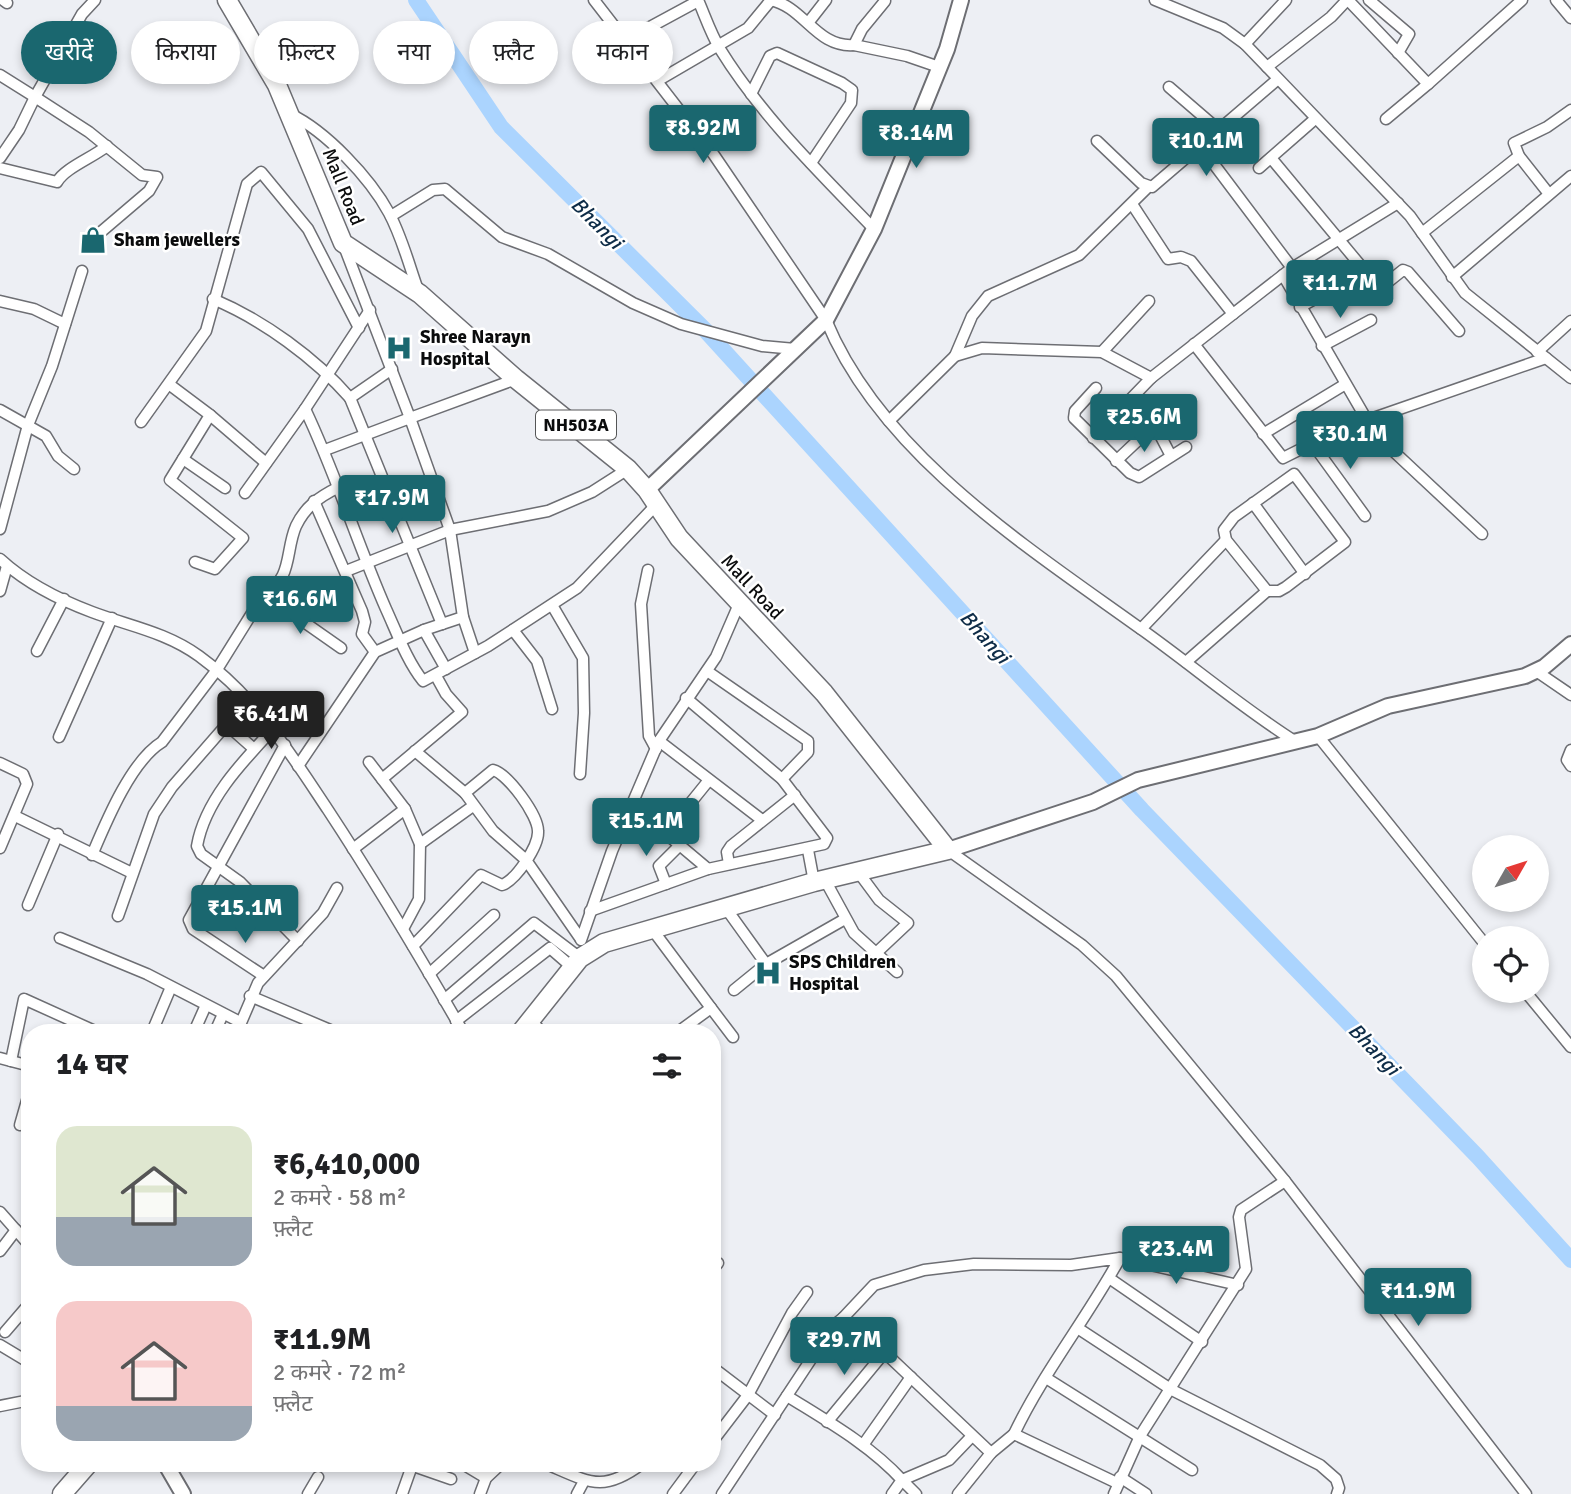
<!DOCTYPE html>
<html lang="hi">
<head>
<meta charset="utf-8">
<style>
	:root { --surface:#fff; --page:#f6f6f6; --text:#202124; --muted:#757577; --accent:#1a676f }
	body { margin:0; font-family:Signika,"Noto Sans Devanagari",sans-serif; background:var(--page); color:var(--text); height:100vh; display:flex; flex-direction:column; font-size:26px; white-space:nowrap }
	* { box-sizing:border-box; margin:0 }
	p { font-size:23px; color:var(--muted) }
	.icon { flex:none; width:38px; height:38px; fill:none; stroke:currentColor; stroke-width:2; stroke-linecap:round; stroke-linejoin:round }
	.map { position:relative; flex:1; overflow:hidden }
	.sheet { position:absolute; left:21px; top:1024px; width:700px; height:448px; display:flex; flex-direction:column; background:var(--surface); border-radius:28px; box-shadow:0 4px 10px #0003 }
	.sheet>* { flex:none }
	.top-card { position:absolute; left:21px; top:21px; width:700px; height:63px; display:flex; gap:14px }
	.needle { width:46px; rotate:51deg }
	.tools { position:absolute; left:1472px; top:835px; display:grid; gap:14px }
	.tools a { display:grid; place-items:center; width:77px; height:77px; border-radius:50%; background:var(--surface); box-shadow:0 4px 10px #0003; font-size:35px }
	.price { position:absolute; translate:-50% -60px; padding:0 16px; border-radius:7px; background:var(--accent); color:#fff; font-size:23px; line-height:46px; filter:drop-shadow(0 2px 4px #0008) }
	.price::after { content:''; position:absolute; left:50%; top:42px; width:21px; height:16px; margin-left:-10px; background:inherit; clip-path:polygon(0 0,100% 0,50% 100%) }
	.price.current { background:#222; color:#fff }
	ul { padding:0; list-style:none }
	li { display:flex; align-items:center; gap:21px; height:175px; padding:0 35px }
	li span { display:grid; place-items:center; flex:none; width:196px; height:140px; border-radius:21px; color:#555 }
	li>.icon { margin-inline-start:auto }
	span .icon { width:84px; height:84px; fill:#fffc; stroke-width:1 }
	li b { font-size:30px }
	h2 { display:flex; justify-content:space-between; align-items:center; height:84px; padding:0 35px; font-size:30px }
	.pill { padding:0 24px; border-radius:32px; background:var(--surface); box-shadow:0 4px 10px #0003; font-size:24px; line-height:63px }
	.pill.current { background:var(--accent); color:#fff }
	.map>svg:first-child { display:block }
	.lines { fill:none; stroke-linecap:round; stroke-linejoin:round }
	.river { stroke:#abd4fe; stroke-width:16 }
	.street-casing { stroke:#6d6e73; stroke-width:13 }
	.secondary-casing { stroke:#6d6e73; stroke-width:18 }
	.highway-casing { stroke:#6d6e73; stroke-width:21 }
	.street { stroke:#fff; stroke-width:10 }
	.secondary { stroke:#fff; stroke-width:14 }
	.highway { stroke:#fff; stroke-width:18 }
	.labels { text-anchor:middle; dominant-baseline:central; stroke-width:5; stroke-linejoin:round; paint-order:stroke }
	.shield { fill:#fff; stroke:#545556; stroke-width:2 }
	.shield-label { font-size:18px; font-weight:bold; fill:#0b0c0d }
	.street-label { font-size:19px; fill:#0b0c0d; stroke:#fff }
	.poi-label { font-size:19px; font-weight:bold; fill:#0b0c0d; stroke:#fff; text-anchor:start }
	.water-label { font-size:21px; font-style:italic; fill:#0e2c47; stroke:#fff }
</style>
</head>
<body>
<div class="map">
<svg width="1571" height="1494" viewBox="0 0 1571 1494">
	<rect width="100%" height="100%" fill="#edeff4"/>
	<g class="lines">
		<path class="river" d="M416,0L501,127L705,330L1142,810L1478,1157L1571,1260"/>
		<defs>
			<g id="street">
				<path d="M3,0L7,3"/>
				<path d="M594,0L714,155L826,320C881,454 1027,547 1141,629C1193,666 1242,708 1296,742"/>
				<path d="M698,0C705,16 711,34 720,49C762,117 820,173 874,229"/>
				<path d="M770,0C804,6 816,48 854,45"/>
				<path d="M1155,0L1223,28L1245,44L1410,216L1465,293L1571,378"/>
				<path d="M1348,0L1428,84L1522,0"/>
				<path d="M1369,0L1409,34L1398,53"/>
				<path d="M1556,0L1571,18"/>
				<path d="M885,1L862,29L854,45L907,56L939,67"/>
				<path d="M808,23L826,0"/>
				<path d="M626,40L698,1"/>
				<path d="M1245,44L1286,0"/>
				<path d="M1267,67L1331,17L1347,0"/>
				<path d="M0,75L35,97L82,14L95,0"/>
				<path d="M659,80L748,28L771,0"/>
				<path d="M1169,87L1220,131"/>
				<path d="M751,94L770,56L777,53L842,83L852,90L851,103L811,163"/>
				<path d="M290,114C326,131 370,178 389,213C402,237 409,265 418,290"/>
				<path d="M1386,119L1428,84"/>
				<path d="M1097,141L1141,183L1152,187L1278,79"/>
				<path d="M1201,147L1292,268"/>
				<path d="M0,158L19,130L35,97L89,132L142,175L157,177L149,191L95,237"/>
				<path d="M1271,158L1375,283L1383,286L1403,270L1408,272L1459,331"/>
				<path d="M0,168L57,182C65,168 92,158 107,146"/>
				<path d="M1259,168L1315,119"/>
				<path d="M1549,194L1519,156L1514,143L1547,127L1571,110"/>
				<path d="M1132,204L1168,259L1181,257L1191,261L1233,314"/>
				<path d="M391,216L433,190L445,189L502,237L548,254L633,303L681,324L762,346L795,349"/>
				<path d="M1422,233L1519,156"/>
				<path d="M344,246L410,418L516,379"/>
				<path d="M1283,275L1375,434L1482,534"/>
				<path d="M1452,277L1571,176"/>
				<path d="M213,299C263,320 315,358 350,398"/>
				<path d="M0,301L34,309L65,324"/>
				<path d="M1300,307L1340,285"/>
				<path d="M1194,344L1283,458L1339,430L1546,358"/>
				<path d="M1322,346L1371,320"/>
				<path d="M1102,352L1149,301"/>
				<path d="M1537,352L1571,321"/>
				<path d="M955,356L972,316L988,296L1079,255L1148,187"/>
				<path d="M392,369L350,398L442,624"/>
				<path d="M170,385L210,415L170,480L243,538L215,569L195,562"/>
				<path d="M1096,388L1075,411L1074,418L1130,473L1139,477L1186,447"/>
				<path d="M305,409C336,474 357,543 386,609C397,633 407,661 423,681L488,646L577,588L656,505"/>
				<path d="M0,410L46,436L58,456L74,469"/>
				<path d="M210,415L266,463"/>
				<path d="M889,421L955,356L982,348L1102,352L1151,378L1292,268L1398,203"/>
				<path d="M141,422L206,331L247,184L261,172L308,229L359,328"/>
				<path d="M1263,434L1344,385"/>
				<path d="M1093,438L1151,378"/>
				<path d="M1312,443L1365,516"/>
				<path d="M183,459L225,488"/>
				<path d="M1116,461L1151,428L1159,433L1171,456"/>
				<path d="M1294,474L1345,542L1286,587L1279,591H1267L1226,540L1224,530L1234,517Z"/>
				<path d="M245,493L305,409L370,310"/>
				<path d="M314,501L362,611L365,622L362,634L375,652"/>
				<path d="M1253,503L1305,574"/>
				<path d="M0,529L28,425L52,366L82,271"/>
				<path d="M0,559C26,583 60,600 92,612C129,626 166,632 199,656C256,697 290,753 328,810C376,883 420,957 463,1032"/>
				<path d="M648,570L641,604L649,736L656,749"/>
				<path d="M346,571L450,530L548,511L592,492L628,469"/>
				<path d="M0,591L7,566"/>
				<path d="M264,594C293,579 285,551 296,526C305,507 319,497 337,488"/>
				<path d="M552,605L583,658L584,713L580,774"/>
				<path d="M463,617L475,653"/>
				<path d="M1141,629L1226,540"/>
				<path d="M424,630L446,669"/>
				<path d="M513,630L537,661L552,709"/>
				<path d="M37,651L64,599"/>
				<path d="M1186,662L1267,591"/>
				<path d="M707,671L808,741V752L782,779"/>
				<path d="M1536,671L1571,695"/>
				<path d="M686,698L782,779L827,838L824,844L708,869"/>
				<path d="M227,725L254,749"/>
				<path d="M274,728C243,761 205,800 197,846L201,854L240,882L298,941"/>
				<path d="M1318,736L1484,943"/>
				<path d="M59,737L112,618"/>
				<path d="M659,741L762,820"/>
				<path d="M1571,750L1567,760L1571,766"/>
				<path d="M415,751L465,793"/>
				<path d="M369,762L405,809L420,844L419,899L403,929"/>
				<path d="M0,763L23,774L27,784L0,848"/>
				<path d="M298,766L375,652L424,630L463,617L450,530L410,418L325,450"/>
				<path d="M382,779L462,712L446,694L436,676"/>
				<path d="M15,816L132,873"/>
				<path d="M667,832L709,780"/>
				<path d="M420,844L473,806"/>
				<path d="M353,849L405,809"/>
				<path d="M808,850L814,882"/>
				<path d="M948,850L1082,945L1116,976L1285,1181L1526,1494"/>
				<path d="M92,855C106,822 131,761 162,742L216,671L264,594L341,648"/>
				<path d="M729,864L727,852L731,846L795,795"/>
				<path d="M859,873L879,900L908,923L875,954"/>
				<path d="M825,880L854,933L897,972"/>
				<path d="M666,884L659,866L681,844"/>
				<path d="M28,905L58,834"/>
				<path d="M725,907L766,964"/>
				<path d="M590,911L708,869L632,805"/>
				<path d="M118,916L154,814L172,787L248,700"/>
				<path d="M652,929L711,1008L678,1032"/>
				<path d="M60,938L147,974L240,1022"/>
				<path d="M581,940L612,851L659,741L716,657L739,604"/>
				<path d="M413,946L481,875L502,885C516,880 539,846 538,831C538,815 508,774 493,770L465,793L493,831L526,860L580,938"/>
				<path d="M429,974L494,915"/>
				<path d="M264,976L193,929L189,920L285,745"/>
				<path d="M734,990L766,964L845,919"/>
				<path d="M1524,990L1571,1047"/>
				<path d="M250,996L335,1032"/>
				<path d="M444,1000L534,923L580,958"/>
				<path d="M711,1008L733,1037"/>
				<path d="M456,1021L550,948L573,968"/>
				<path d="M532,1022L542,1032"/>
				<path d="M152,1032L171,987"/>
				<path d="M194,1032L206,1005"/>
				<path d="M215,1032L223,1014"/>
				<path d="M237,1032L258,983L323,913L337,888"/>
				<path d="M0,1058L30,1066"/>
				<path d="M11,1061L24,999L97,1032"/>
				<path d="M20,1125L30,1090"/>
				<path d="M0,1212L30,1246"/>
				<path d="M0,1251L16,1230"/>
				<path d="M1120,1258L1238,1285"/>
				<path d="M712,1270L718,1263"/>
				<path d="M1109,1278L1202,1342"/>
				<path d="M843,1318L874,1285L924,1270L974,1264L1071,1265L1120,1258C1087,1318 1043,1373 1014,1434L1117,1483"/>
				<path d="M1079,1329L1172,1390L1320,1465L1336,1479L1339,1488L1337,1494"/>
				<path d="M5,1332L30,1303"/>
				<path d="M0,1345L30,1363"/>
				<path d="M712,1367L775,1415"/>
				<path d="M1046,1378L1192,1470"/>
				<path d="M787,1396C827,1421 870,1445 902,1480L892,1494"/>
				<path d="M0,1406L30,1400"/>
				<path d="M827,1422L884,1353"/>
				<path d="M712,1442L748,1395L792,1313L807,1292"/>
				<path d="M863,1445L911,1377"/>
				<path d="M405,1463L451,1479"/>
				<path d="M461,1463L486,1478"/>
				<path d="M544,1463C589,1482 602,1494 643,1463"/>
				<path d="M1120,1477L1146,1494"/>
				<path d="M308,1494L318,1477"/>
				<path d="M402,1494L413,1463"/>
				<path d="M480,1494L486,1478L502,1463"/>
				<path d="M577,1494L584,1481"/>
				<path d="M673,1494L696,1463"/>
				<path d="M722,1494L833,1326L843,1318L863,1332L991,1453L1014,1434"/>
				<path d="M916,1494L902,1480L949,1460L972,1436"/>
				<path d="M958,1494L991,1453"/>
				<path d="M1114,1494L1140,1436L1246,1269L1239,1217L1241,1210L1285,1181"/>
			</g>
			<g id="secondary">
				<path d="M647,490L826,320L874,229L947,49L961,0"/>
				<path d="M948,850L1093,802L1138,780L1318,736L1388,706L1525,676L1544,667L1571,644"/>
				<path d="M165,1463L183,1494"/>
			</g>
			<g id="highway">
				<path d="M227,0L277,85L343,243L420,294L516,379L628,469L647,490L679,538L824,693L948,850L814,882L604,943L580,958L521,1032"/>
				<path d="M62,1494L89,1463"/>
			</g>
		</defs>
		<use href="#street" class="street-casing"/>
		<use href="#secondary" class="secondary-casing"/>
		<use href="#highway" class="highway-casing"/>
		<use href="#street" class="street"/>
		<use href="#secondary" class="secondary"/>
		<use href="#highway" class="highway"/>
	</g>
	<defs>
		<symbol id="shop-bare" viewBox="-9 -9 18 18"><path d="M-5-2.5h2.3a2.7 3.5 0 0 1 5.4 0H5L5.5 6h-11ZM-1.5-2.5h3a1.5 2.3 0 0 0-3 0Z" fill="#1a676f" stroke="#fff" stroke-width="2.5" paint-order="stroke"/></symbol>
		<symbol id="hospital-bare" viewBox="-9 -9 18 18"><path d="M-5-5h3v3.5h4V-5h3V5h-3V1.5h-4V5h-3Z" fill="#1a676f" stroke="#fff" stroke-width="2.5" paint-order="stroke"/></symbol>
	</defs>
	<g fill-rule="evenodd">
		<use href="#shop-bare" x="74" y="221" width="38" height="38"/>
		<use href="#hospital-bare" x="380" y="329" width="38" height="38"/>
		<use href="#hospital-bare" x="749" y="954" width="38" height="38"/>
	</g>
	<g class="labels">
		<rect class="shield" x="536" y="410.5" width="80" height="29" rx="5"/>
		<g class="shield-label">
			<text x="576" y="425">NH503A</text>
		</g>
		<g class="street-label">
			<text transform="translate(343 187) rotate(68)">Mall Road</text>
			<text transform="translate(752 587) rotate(47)">Mall Road</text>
		</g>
		<g class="poi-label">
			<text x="114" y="240">Sham jewellers</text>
			<text x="420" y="337">Shree Narayn<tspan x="420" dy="22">Hospital</tspan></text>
			<text x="789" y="962">SPS Children<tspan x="789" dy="22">Hospital</tspan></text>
		</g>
		<g class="water-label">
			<text transform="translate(597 223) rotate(45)">Bhangi</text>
			<text transform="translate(985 637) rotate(48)">Bhangi</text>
			<text transform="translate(1374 1049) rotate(46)">Bhangi</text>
		</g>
	</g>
</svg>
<div class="tools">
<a><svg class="needle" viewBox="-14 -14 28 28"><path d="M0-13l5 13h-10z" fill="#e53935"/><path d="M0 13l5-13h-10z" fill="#757577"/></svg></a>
<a><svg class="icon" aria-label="locate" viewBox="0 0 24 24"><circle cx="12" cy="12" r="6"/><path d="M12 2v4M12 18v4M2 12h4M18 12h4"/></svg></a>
</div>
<b class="price" style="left:703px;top:165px">₹8.92M</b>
<b class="price" style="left:916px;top:170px">₹8.14M</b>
<b class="price" style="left:1206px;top:178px">₹10.1M</b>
<b class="price" style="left:1340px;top:320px">₹11.7M</b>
<b class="price" style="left:1144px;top:454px">₹25.6M</b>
<b class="price" style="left:1350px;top:471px">₹30.1M</b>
<b class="price" style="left:392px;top:535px">₹17.9M</b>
<b class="price" style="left:300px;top:636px">₹16.6M</b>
<b class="price current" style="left:271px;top:751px">₹6.41M</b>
<b class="price" style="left:646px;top:858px">₹15.1M</b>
<b class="price" style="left:245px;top:945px">₹15.1M</b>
<b class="price" style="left:1176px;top:1286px">₹23.4M</b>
<b class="price" style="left:1418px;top:1328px">₹11.9M</b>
<b class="price" style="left:844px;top:1377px">₹29.7M</b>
<div class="top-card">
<a class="pill current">खरीदें</a>
<a class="pill">किराया</a>
<a class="pill">फ़िल्टर</a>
<a class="pill">नया</a>
<a class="pill">फ़्लैट</a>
<a class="pill">मकान</a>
</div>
<section class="sheet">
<h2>14 घर<svg class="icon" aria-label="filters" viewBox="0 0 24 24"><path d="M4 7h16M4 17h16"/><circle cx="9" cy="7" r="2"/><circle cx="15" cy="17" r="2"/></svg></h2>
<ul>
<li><span style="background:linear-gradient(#dfe7d0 65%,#9aa5b1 0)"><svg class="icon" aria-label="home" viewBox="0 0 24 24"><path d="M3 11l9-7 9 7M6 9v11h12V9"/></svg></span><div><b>₹6,410,000</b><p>2 कमरे · 58 m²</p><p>फ़्लैट</p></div></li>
<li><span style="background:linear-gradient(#f6c9c9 75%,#9aa5b1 0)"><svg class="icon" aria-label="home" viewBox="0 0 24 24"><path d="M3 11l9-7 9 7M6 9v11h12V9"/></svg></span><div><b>₹11.9M</b><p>2 कमरे · 72 m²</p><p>फ़्लैट</p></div></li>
</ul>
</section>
</div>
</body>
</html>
